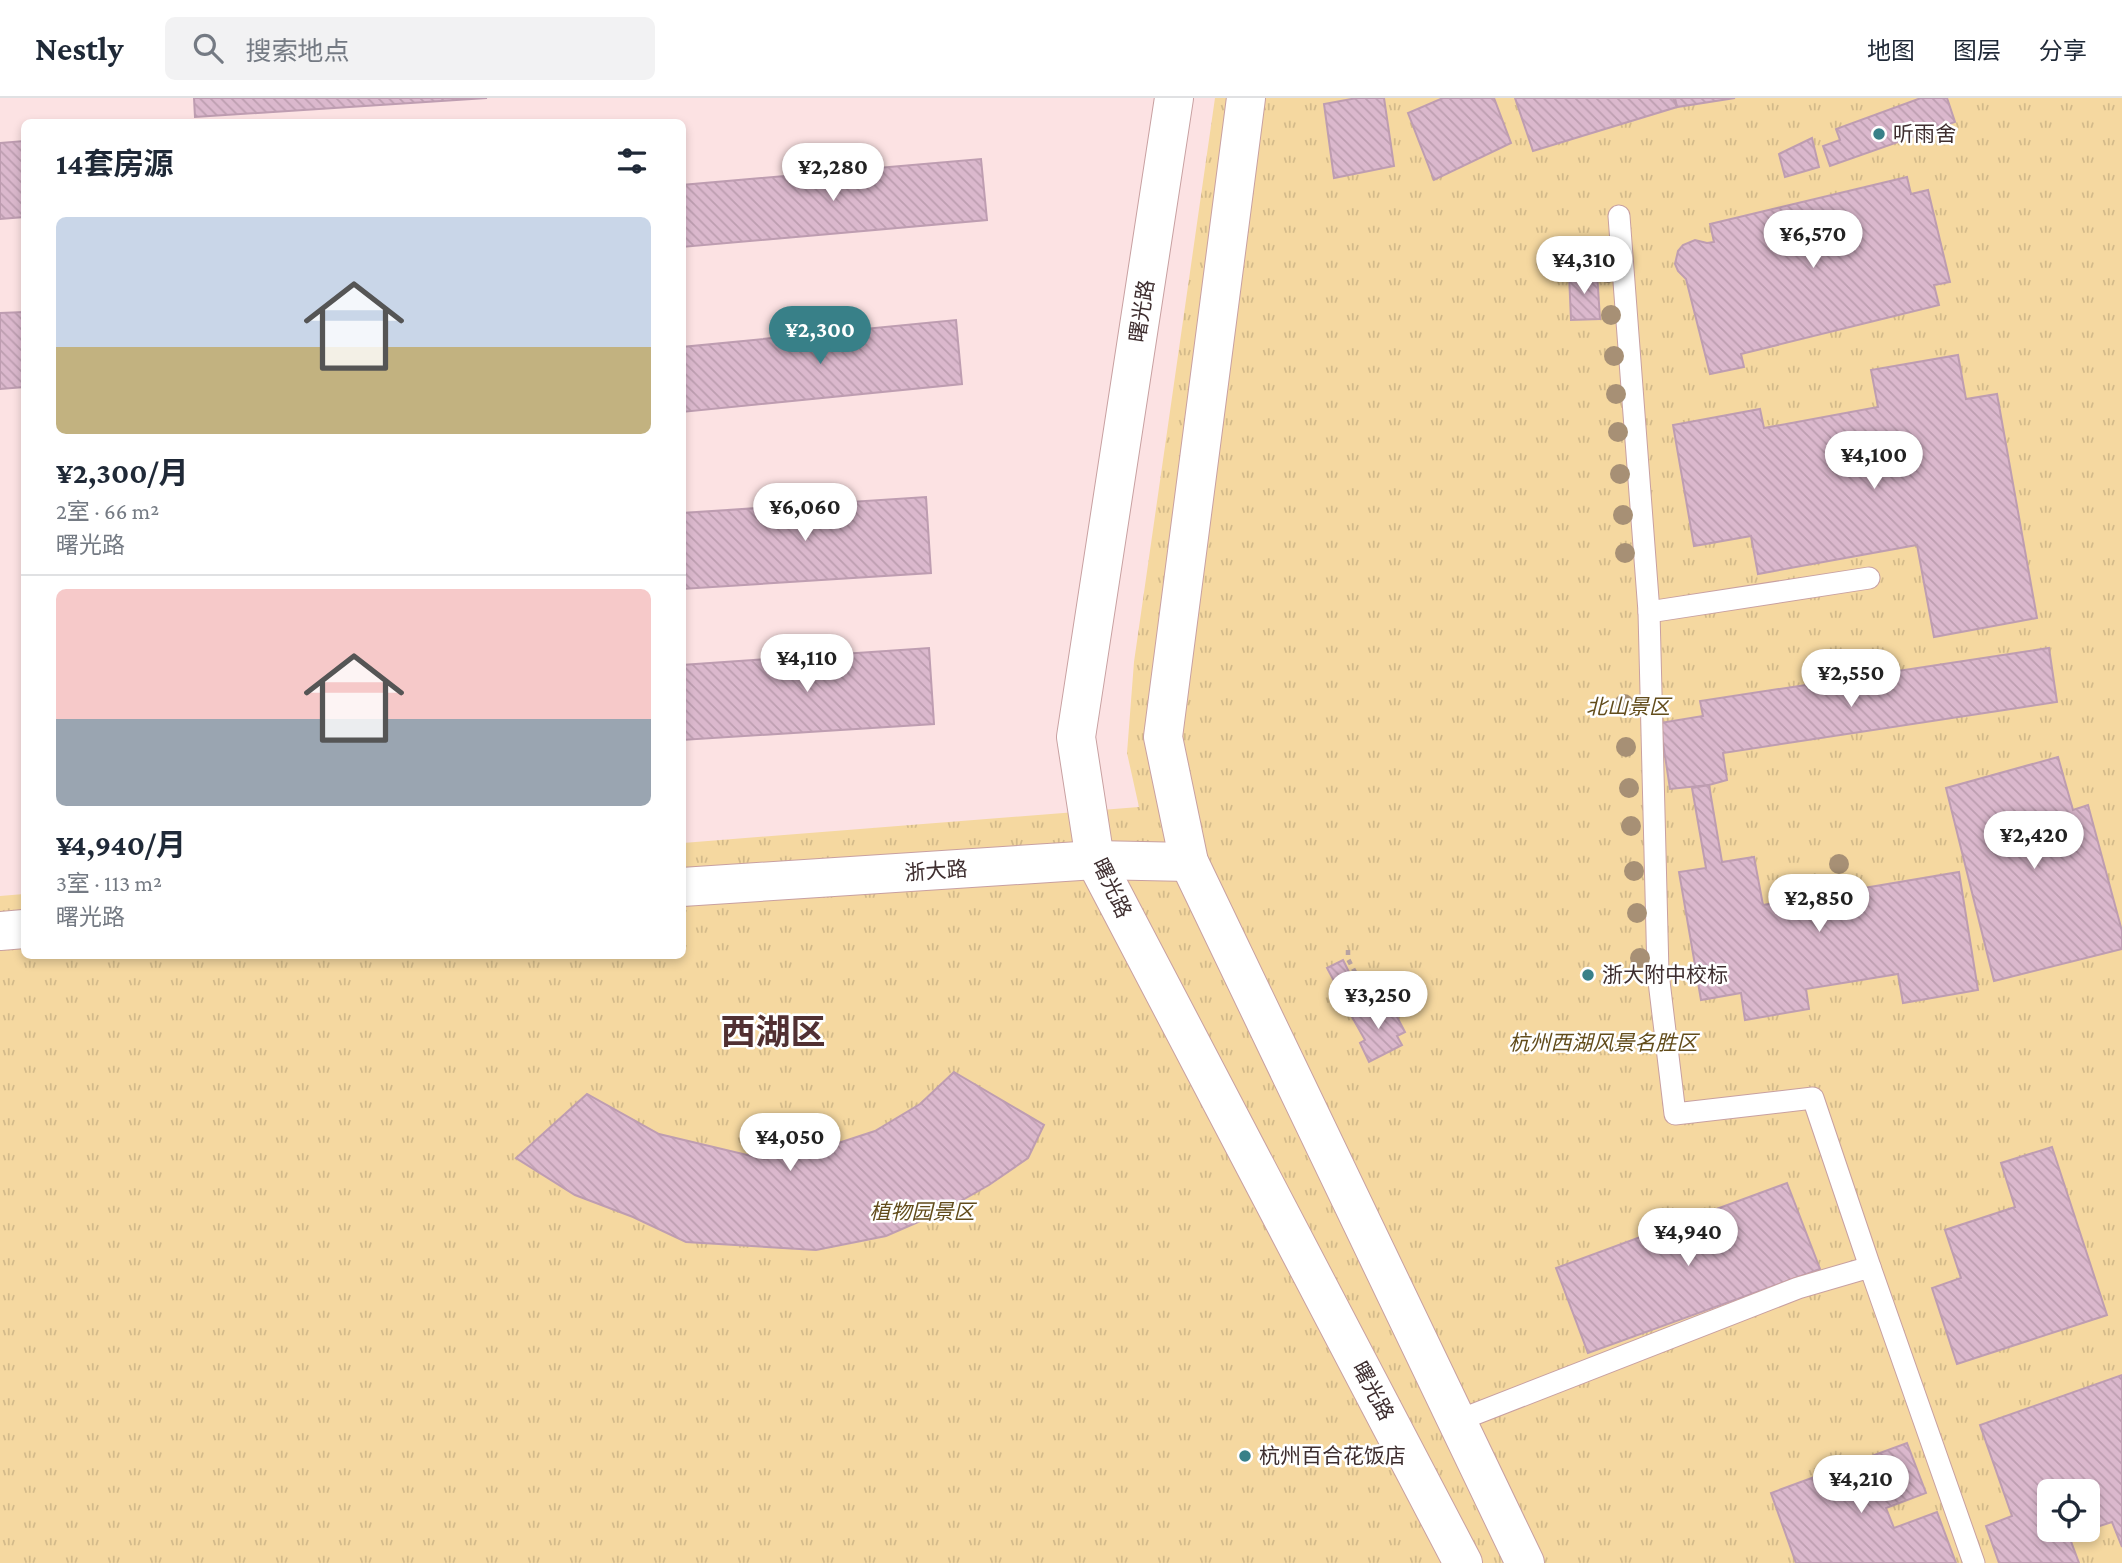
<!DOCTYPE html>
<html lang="zh">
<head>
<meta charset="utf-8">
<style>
	:root { --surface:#fff; --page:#f2f2f3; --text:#1f2937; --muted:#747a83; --line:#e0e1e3; --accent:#388088 }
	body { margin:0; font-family:"Crimson Pro","Noto Sans SC",serif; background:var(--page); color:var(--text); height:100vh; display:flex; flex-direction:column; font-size:26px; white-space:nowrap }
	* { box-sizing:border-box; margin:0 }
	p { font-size:23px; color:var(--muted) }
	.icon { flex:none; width:38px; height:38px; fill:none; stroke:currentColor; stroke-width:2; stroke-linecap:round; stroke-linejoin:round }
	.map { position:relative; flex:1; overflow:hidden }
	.sheet { position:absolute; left:21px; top:21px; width:665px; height:840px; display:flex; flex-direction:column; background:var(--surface); border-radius:10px; box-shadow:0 4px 10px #0003 }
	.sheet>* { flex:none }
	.fabs { position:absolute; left:2037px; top:1381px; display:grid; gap:14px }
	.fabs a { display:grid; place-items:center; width:63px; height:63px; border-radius:10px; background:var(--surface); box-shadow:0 4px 10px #0003; font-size:35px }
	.price { position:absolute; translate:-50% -60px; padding:0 16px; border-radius:24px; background:#fff; color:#222; font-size:23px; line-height:46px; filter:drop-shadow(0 2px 4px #0008) }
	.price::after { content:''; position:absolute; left:50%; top:42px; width:21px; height:16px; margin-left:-10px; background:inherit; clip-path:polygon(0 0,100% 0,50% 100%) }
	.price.selected { background:var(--accent); color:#fff }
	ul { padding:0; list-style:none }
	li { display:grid; align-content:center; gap:14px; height:371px; padding:0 35px }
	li+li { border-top:2px solid var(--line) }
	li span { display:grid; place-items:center; height:217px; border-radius:10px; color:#555 }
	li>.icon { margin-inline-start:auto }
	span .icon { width:126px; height:126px; fill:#fffc; stroke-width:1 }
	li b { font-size:30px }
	h2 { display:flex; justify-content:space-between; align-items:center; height:84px; padding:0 35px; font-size:30px }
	header { display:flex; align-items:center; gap:42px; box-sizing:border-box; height:98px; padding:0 35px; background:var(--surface); border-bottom:2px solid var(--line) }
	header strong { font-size:33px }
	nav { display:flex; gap:38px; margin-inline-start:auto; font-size:24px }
	.search { width:490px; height:63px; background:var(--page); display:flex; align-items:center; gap:18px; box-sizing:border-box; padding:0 24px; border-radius:10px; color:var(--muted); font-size:26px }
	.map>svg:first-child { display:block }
	.park { fill:url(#park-tufts); fill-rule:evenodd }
	.building { fill:url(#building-back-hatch); stroke:#be9db1; stroke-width:2; fill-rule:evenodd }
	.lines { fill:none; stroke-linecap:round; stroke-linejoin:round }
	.service-casing { stroke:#c8a0a1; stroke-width:23 }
	.secondary-casing { stroke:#c8a0a1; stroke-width:40 }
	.path { stroke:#b7a1a2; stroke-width:4.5; stroke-dasharray:5 5; stroke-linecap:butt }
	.service { stroke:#fff; stroke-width:21 }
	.secondary { stroke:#fff; stroke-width:38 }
	.tree { fill:#a79075 }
	.poi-dot { fill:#388088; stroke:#fff; stroke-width:2.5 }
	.labels { text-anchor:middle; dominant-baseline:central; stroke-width:5; stroke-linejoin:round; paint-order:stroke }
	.poi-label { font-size:21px; fill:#3e2e2f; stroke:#fff; text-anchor:start }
	.street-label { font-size:21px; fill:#3e2e2f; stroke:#fff }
	.park-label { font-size:21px; font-style:italic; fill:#624c1b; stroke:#fff }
	.town-label { font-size:35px; font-weight:bold; fill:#513032; stroke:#fff }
</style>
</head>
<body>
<header>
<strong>Nestly</strong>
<div class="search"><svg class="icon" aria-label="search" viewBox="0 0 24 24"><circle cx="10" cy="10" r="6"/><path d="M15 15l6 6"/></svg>搜索地点</div>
<nav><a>地图</a><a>图层</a><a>分享</a></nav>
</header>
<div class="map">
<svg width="2122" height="1465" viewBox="0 0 2122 1465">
	<defs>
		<pattern id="park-tufts" width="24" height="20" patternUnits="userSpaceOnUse" patternTransform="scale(1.75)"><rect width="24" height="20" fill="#f5d8a0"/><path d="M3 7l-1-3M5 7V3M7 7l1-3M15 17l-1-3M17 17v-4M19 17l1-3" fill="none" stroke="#d3ba8a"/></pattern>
		<pattern id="building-back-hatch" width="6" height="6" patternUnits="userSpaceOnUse" patternTransform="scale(1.75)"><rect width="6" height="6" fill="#dbb8cd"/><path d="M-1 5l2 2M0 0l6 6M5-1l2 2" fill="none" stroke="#bd9eb0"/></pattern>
	</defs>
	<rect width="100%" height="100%" fill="#fce2e3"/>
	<path class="park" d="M1215,0H2122V1465H0V798L24,796V858H682L683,745L1139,709L1127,655L1134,564ZM2049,1393H2088V1432H2049Z"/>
	<g class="building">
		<path d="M194,0H487L195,19Z"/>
		<path d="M1357,0H1384L1394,68L1334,80L1324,6Z"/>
		<path d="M1443,0H1494L1511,45L1434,82L1408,15Z"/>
		<path d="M1515,0H1673L1677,9L1533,53Z"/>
		<path d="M1675,0H1735L1677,9Z"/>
		<path d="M1921,0H1947L1955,24L1830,68L1823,48L1840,42L1836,31Z"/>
		<path d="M1812,40L1819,69L1785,79L1779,56Z"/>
		<path d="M24,43V119L0,121V45Z"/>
		<path d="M981,61L987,122L682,149V87Z"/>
		<path d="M1907,79L1911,96L1928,92L1950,184L1934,187L1939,207L1741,256L1744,269L1710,276L1686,181L1678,173L1675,166L1678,153L1683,147L1695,142L1707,145L1714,144L1710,126Z"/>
		<path d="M1597,174L1600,221L1571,222L1569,176Z"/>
		<path d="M24,214V289L0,291V215Z"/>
		<path d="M956,222L962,286L682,314V249Z"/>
		<path d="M1958,257L1966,301L1997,296L2037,520L1934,539L1917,447L1758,476L1751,438L1694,448L1673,327L1760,311L1764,330L1878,309L1871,272Z"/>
		<path d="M926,399L931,475L682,491V415Z"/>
		<path d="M929,550L934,626L682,642V567Z"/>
		<path d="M2049,550L2057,604L1723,655L1727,682L1709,687L1670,691L1660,625L1703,618L1700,603Z"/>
		<path d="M2058,659L2073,712L2088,707L2122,833V851L1994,883L1946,690Z"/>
		<path d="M1709,687L1722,764L1754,759L1763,807L1959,774L1978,892L1903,905L1898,876L1806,891L1809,911L1745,922L1741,895L1701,902L1679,774L1706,770L1692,690Z"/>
		<path d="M1343,862L1352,880L1361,875L1375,903L1351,915L1327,870Z"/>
		<path d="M1379,904L1386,917L1394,913L1405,934L1397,938L1402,947L1369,964L1360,945L1365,942L1352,919Z"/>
		<path d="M954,974L1044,1027L1028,1060L989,1087L941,1114L886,1138L816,1152L686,1144L633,1119L575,1097L516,1060L587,996L659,1036L764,1061L817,1052L875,1033L920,1006Z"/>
		<path d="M2052,1049L2107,1217L1957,1266L1932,1190L1961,1180L1945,1132L2015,1109L2001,1065Z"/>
		<path d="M1787,1085L1820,1171L1588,1255L1556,1170Z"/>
		<path d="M2122,1277V1449L2112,1424L2069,1438L2079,1465H1999L1986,1428L2012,1418L1980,1327ZM2049,1393H2088V1432H2049Z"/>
		<path d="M1907,1345L1926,1395L1886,1410L1894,1430L1937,1414L1956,1465H1796L1771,1395Z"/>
	</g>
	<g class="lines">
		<defs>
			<g id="service">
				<path d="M1619,118L1649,514L1658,875L1675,1016L1813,1000L1870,1169"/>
				<path d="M1649,514L1869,480"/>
				<path d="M1457,1323L1798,1190L1870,1169L1974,1465"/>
			</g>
			<g id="secondary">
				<path d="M1174,0L1076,639L1095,762L1463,1465"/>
				<path d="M1246,0L1163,639L1189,764L1525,1465"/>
				<path d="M682,789L1095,762L1189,764"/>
				<path d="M0,833L24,831"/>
			</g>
		</defs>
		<use href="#service" class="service-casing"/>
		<use href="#secondary" class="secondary-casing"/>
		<path class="path" d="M1348,852V861L1357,878"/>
		<use href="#service" class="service"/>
		<use href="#secondary" class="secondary"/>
	</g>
	<g class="tree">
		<circle cx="1608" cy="175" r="10"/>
		<circle cx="1611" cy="217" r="10"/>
		<circle cx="1614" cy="258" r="10"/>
		<circle cx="1616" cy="296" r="10"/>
		<circle cx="1618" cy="334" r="10"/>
		<circle cx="1620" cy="376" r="10"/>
		<circle cx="1623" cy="417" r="10"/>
		<circle cx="1625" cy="455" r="10"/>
		<circle cx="1624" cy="606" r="10"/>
		<circle cx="1626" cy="649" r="10"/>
		<circle cx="1629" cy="690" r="10"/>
		<circle cx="1631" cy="728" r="10"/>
		<circle cx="1839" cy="766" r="10"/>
		<circle cx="1634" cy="773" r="10"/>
		<circle cx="1637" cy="815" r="10"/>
		<circle cx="1640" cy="860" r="10"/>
	</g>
	<g class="poi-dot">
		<circle cx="1879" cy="36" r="7"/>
		<circle cx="1588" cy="877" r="7"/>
		<circle cx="1245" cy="1358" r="7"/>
	</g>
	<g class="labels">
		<g class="poi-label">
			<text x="1893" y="36">听雨舍</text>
			<text x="1602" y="877">浙大附中校标</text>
			<text x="1259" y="1358">杭州百合花饭店</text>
		</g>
		<g class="street-label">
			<text transform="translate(1142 213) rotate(-81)">曙光路</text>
			<text transform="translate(936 773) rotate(-4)">浙大路</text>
			<text transform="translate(1112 790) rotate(65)">曙光路</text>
			<text transform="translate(1373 1293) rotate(62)">曙光路</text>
		</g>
		<g class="park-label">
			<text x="1628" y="609">北山景区</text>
			<text x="1603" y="945">杭州西湖风景名胜区</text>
			<text x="922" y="1114">植物园景区</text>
		</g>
		<g class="town-label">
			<text x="773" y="934">西湖区</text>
		</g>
	</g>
</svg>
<div class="fabs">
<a><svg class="icon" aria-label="locate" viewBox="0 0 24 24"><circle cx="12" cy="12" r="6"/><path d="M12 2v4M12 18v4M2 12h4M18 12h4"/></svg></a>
</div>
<b class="price" style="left:833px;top:105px">¥2,280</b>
<b class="price" style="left:1813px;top:172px">¥6,570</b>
<b class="price" style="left:1584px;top:198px">¥4,310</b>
<b class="price selected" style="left:820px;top:268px">¥2,300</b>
<b class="price" style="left:1874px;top:393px">¥4,100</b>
<b class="price" style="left:805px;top:445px">¥6,060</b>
<b class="price" style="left:807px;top:596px">¥4,110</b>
<b class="price" style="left:1851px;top:611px">¥2,550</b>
<b class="price" style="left:2034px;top:773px">¥2,420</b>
<b class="price" style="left:1819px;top:836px">¥2,850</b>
<b class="price" style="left:1378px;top:933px">¥3,250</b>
<b class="price" style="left:790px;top:1075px">¥4,050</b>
<b class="price" style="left:1688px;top:1170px">¥4,940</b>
<b class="price" style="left:1861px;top:1417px">¥4,210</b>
<section class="sheet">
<h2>14套房源<svg class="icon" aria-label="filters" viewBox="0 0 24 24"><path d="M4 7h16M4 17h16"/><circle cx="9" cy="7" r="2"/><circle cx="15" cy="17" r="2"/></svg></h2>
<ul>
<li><span style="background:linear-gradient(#c9d6e8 60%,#c2b280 0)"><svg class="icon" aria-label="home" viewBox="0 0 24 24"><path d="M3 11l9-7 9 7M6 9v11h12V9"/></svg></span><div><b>¥2,300/月</b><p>2室 · 66 m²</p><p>曙光路</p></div></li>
<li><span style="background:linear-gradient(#f6c9c9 60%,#9aa5b1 0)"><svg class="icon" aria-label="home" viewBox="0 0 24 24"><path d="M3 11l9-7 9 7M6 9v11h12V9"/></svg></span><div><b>¥4,940/月</b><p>3室 · 113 m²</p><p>曙光路</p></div></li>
</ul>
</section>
</div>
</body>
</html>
